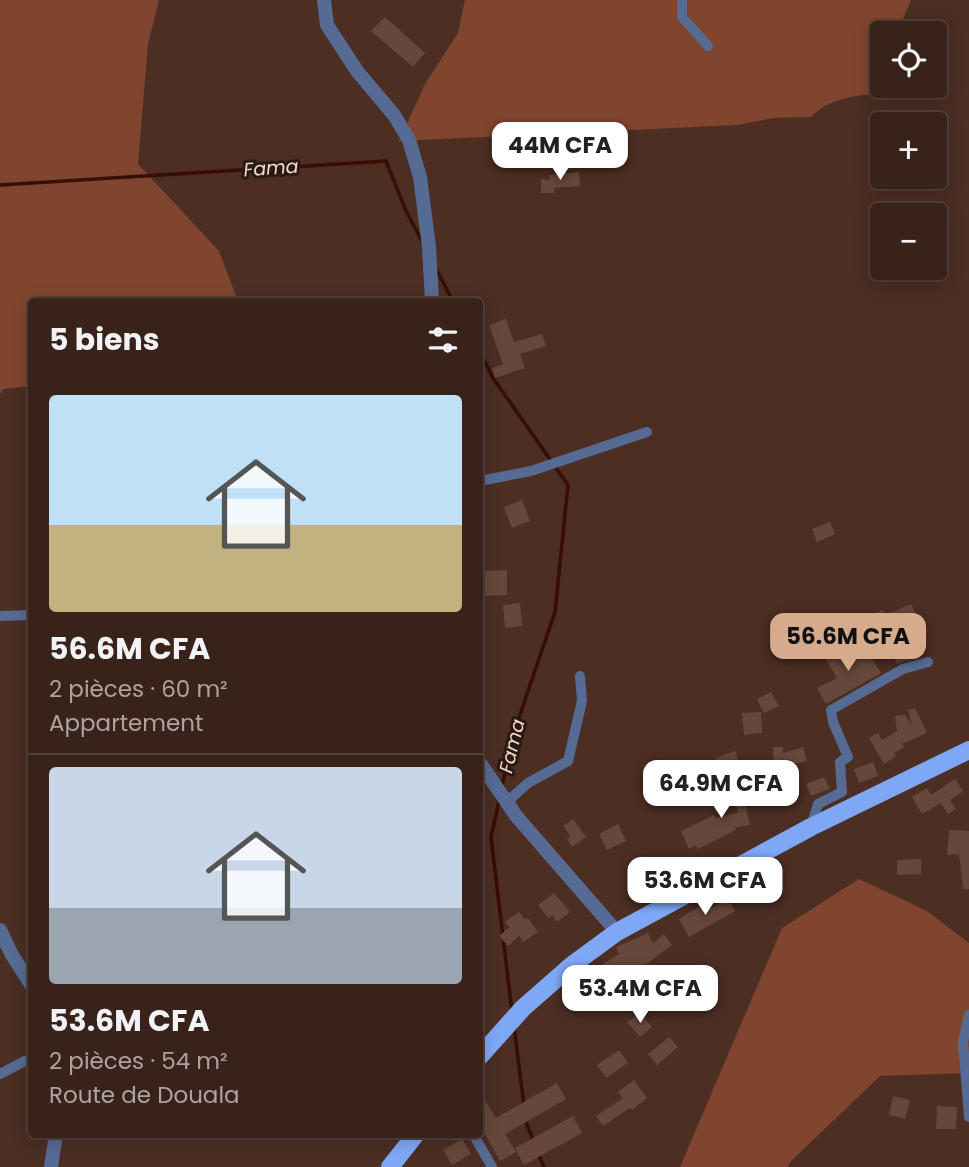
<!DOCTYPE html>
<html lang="fr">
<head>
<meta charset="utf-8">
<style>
	:root { --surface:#39221a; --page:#442f27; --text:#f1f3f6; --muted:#aba4a2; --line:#533f39; --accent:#d6ab8b }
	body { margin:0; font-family:Poppins,sans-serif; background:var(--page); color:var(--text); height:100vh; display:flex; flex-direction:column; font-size:26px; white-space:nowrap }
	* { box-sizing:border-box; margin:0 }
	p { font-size:23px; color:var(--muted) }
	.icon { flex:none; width:38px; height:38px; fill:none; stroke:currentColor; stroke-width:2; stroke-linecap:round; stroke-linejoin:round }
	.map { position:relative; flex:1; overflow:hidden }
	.drawer { position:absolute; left:28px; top:298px; width:455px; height:840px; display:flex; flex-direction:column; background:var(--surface); border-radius:7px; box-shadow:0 4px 18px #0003,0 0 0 2px var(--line) }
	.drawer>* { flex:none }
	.controls { position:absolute; left:870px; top:21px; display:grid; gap:14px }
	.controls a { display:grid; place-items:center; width:77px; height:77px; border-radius:7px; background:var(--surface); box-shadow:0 4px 18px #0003,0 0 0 2px var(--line); font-size:35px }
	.price { position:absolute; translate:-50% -60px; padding:0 16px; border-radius:14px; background:#fff; color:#222; font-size:23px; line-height:46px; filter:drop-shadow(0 2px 4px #0008) }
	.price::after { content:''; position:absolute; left:50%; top:42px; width:21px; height:16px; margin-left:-10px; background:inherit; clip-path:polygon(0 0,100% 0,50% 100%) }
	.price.on { background:var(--accent); color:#111 }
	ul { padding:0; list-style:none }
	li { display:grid; align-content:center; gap:14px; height:371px; padding:0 21px }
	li+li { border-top:2px solid var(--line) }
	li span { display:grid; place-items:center; height:217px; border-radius:7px; color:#555 }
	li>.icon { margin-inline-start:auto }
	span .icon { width:126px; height:126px; fill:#fffc; stroke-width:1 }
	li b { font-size:30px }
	h2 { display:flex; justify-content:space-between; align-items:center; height:84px; padding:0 21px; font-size:30px }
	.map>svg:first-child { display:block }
	.green { fill:#80452e }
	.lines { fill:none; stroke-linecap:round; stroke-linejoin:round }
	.stream { stroke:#370e00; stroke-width:3.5 }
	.building { fill:#67473b }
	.minor { stroke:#566b93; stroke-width:10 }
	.tertiary { stroke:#566b93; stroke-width:14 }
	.trunk { stroke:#7ea8f6; stroke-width:18 }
	.labels { text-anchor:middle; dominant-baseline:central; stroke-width:6; stroke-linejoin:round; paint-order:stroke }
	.water-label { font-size:19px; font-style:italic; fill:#fcd5c7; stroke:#281a15 }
</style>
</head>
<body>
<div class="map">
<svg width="969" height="1167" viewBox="0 0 969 1167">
	<rect width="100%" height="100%" fill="#4c2e23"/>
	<g class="green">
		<path d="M0,0H159L148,44L138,164L219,251L238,301H32L31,386L4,389L0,394Z"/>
		<path d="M465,0H911L897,33H882V67L872,94C850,96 826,101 811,117L774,118L737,125L399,141L425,84L458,33Z"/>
		<path d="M859,879L927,911L969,943V1073L880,1076L790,1162L788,1167H680L782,928Z"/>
	</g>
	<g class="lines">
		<g class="stream">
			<path d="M0,185L386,161L406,211L423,243"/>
			<path d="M436,269L453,301"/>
			<path d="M480,352L493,378L568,485L555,612L512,738L502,787"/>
			<path d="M499,801L491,837L512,1012"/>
			<path d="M514,1026L524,1106"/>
			<path d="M525,1120L534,1142"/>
			<path d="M538,1153L544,1167"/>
		</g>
	</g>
	<g class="building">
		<path d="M385,17L425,53L413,67L371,31Z"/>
		<path d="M579,172L580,186L554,188V193H541V179L550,180V175Z"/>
		<path d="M506,319L514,342L542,334L546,346L520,354L525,368L495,378L492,368L503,364L489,325Z"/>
		<path d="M522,500L530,521L512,528L504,507Z"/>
		<path d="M830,522L835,534L817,542L812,529Z"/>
		<path d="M507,570V595L485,596L484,571Z"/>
		<path d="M520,603L522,626L505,628L503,605Z"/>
		<path d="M911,604L919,620L902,628L910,659L896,664L889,634L879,638L870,615L883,610L885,615Z"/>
		<path d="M862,644L881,673L826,704L817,688L837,678L825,658L840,650L843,655Z"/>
		<path d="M771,692L779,706L764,713L757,699Z"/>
		<path d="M915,708L927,733L902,744L904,747L894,753L896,756L884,764L869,738L878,733L882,740L897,731L895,716L905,715L912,725L908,710Z"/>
		<path d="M761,712L762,733L744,735L742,713Z"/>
		<path d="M773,747H783V753L803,747L807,761L774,768Z"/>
		<path d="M735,751L740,766L721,773L716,758Z"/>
		<path d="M873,762L878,776L859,783L854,769Z"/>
		<path d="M824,777L830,789L811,796L806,784Z"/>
		<path d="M955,779L963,791L950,800L956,809L948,814L941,803L922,814L912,797L927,788L931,795Z"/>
		<path d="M754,781L756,797L744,799L750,825L735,828L736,830L698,849L696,845L689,849L681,831L714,815L716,818L738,813L733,785Z"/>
		<path d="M573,819L586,837L572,847L567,839L570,836L563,826Z"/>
		<path d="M618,824L626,841L607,850L599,834Z"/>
		<path d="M949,830L969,831V889H963L959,854L947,855Z"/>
		<path d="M921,859V874L897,875V860Z"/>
		<path d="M639,870L648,884L634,892L626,878Z"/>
		<path d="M554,893L570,912L557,922L552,915L548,918L538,905Z"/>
		<path d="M728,899L735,911L689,937L679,919L700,906L703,912Z"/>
		<path d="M519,912L525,919L528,918L538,932L523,942L519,936L508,946L499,936L510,927L505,922Z"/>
		<path d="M648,933L653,943L664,934L672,945L640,969L644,976L632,983L629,979L611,991L597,968L619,954L616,947Z"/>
		<path d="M640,1013L652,1027L640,1037L627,1022Z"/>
		<path d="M669,1037L678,1047L657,1065L648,1054Z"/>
		<path d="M619,1050L628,1063L606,1078L597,1065Z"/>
		<path d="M634,1080L647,1098L632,1110L630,1108L603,1126L596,1116L623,1098L618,1092Z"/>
		<path d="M557,1083L566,1099L505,1134L516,1152L500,1161L480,1125V1092L496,1118Z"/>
		<path d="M893,1096L910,1100L905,1119L889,1115Z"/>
		<path d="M937,1106L957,1107L956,1129H936Z"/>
		<path d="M573,1116L582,1133L524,1165L515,1148Z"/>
		<path d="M462,1139L471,1154L452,1165L443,1150Z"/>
	</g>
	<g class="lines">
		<g class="minor">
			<path d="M682,0V17L708,46"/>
			<path d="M480,481L531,471L647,432"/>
			<path d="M0,616L32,615"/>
			<path d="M507,802L528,783L568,761L582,701L580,676"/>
			<path d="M811,827L818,804L842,792L840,762L848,757L833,722L831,710L903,669L928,662"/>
			<path d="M969,1015L963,1042L969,1117"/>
			<path d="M0,1074L25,1061L32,1062"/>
			<path d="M473,1134L492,1167"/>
		</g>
		<g class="tertiary">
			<path d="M324,0L327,25L357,71L394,115L409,140L420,177L429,247L432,301"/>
			<path d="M480,763L517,817L617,932"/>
			<path d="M0,930L12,955L32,986"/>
			<path d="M51,1167L56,1134"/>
		</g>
		<g class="trunk">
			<path d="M480,1056L523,1008L572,965L617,932L811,827L969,750"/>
			<path d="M390,1167L416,1134"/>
		</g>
	</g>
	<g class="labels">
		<g class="water-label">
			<text transform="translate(271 168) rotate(-4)">Fama</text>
			<text transform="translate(512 746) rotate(-76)">Fama</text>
		</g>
	</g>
</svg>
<div class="controls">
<a><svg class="icon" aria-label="locate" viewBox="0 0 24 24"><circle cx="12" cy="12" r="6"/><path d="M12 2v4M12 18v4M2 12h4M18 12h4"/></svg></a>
<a>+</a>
<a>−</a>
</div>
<b class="price" style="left:560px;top:182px">44M CFA</b>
<b class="price on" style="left:848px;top:673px">56.6M CFA</b>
<b class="price" style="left:721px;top:820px">64.9M CFA</b>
<b class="price" style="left:705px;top:917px">53.6M CFA</b>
<b class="price" style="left:640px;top:1025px">53.4M CFA</b>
<section class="drawer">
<h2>5 biens<svg class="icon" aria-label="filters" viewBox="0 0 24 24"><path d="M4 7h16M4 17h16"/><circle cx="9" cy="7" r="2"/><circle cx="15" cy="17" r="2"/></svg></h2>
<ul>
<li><span style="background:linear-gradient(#bfe0f5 60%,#c2b280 0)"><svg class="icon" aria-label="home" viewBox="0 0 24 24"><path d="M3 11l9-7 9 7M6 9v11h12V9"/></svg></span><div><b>56.6M CFA</b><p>2 pièces · 60 m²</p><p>Appartement</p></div></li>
<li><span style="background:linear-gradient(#c9d6e8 65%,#9aa5b1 0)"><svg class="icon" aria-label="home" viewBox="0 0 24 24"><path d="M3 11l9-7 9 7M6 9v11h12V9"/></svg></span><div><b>53.6M CFA</b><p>2 pièces · 54 m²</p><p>Route de Douala</p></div></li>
</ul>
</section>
</div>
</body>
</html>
